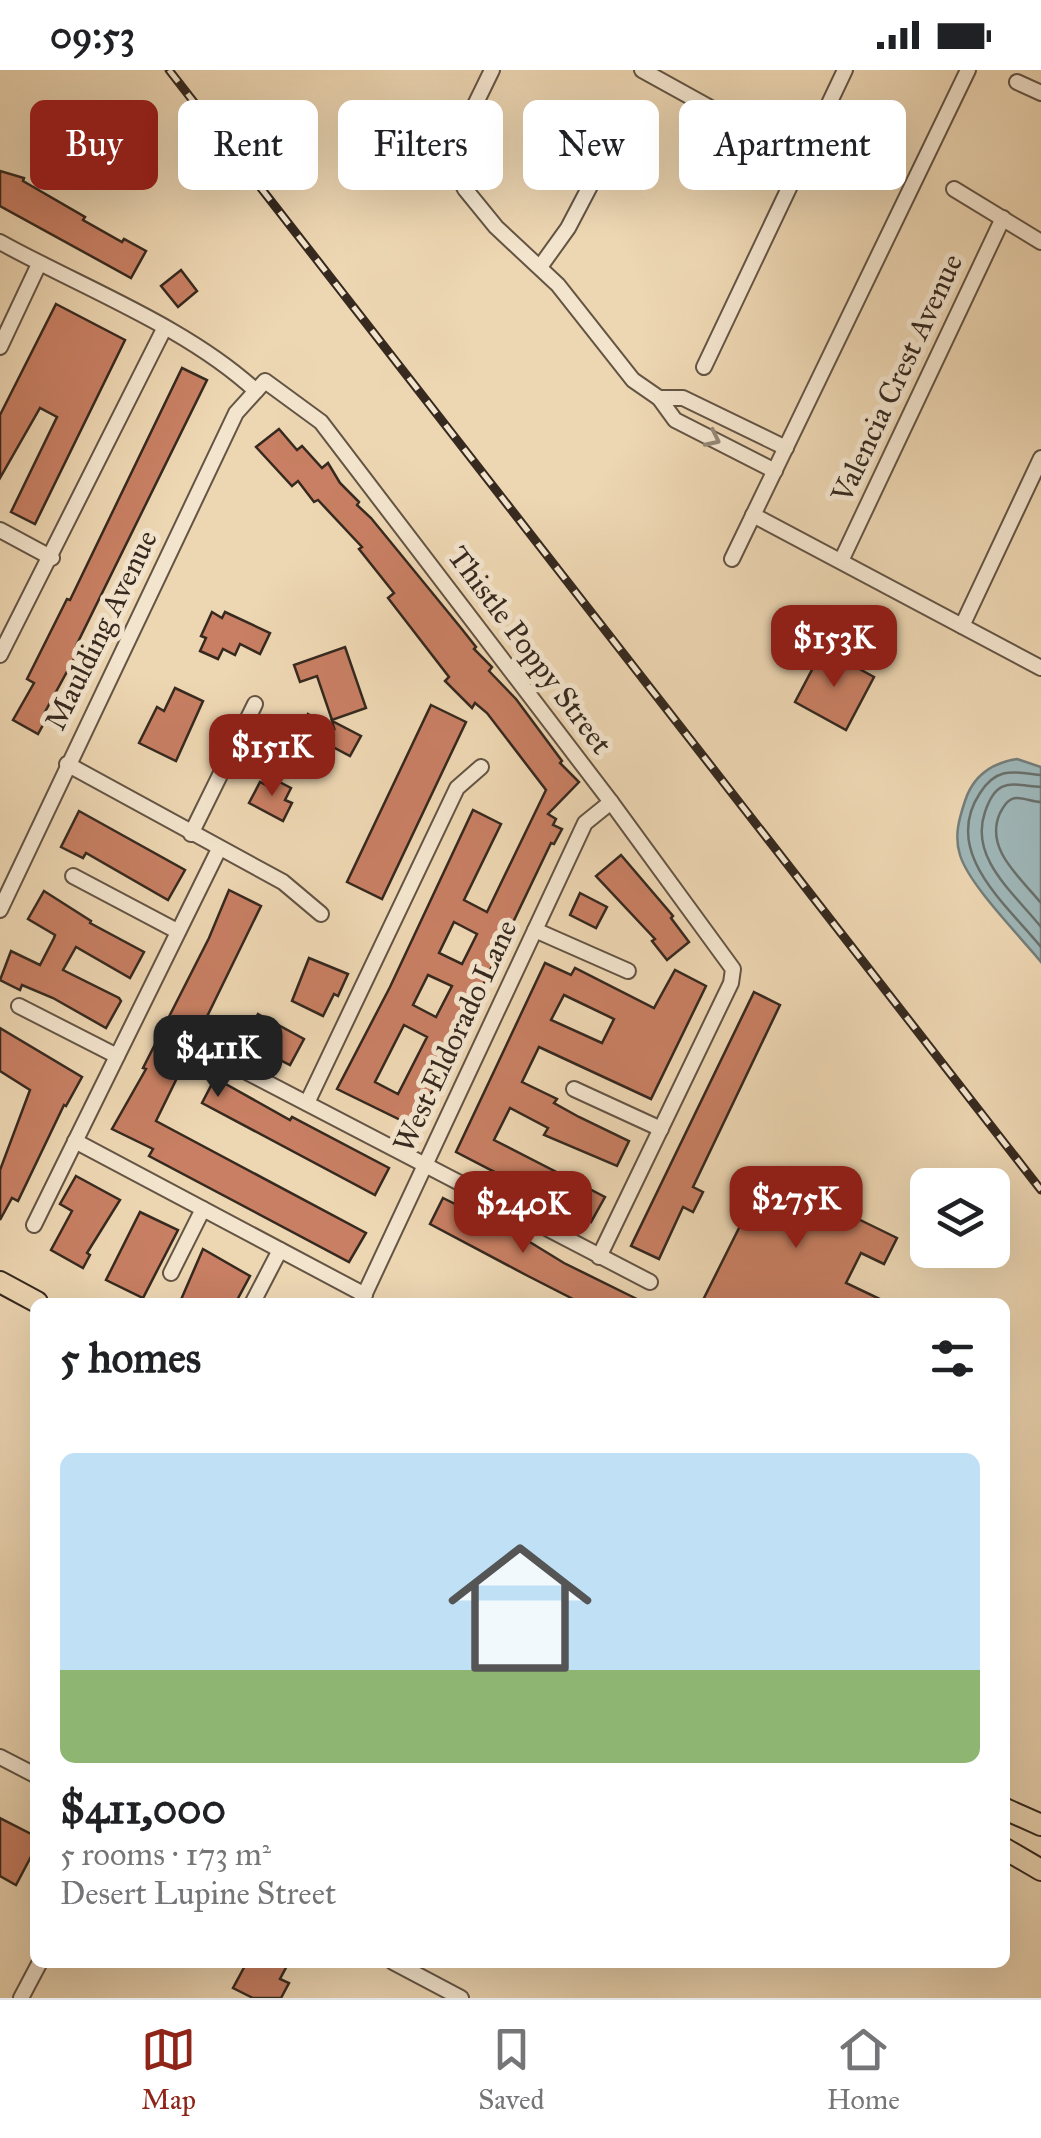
<!DOCTYPE html>
<html lang="en">
<head>
<meta charset="utf-8">
<style>
	:root { --surface:#fff; --page:#f6f6f6; --text:#202124; --muted:#757577; --line:#e0e0e0; --accent:#8f2418 }
	body { margin:0; font-family:"IM FELL Great Primer",serif; background:var(--page); color:var(--text); height:100vh; display:flex; flex-direction:column; font-size:38px; white-space:nowrap }
	* { box-sizing:border-box; margin:0 }
	p { font-size:32px; color:var(--muted) }
	.icon { flex:none; width:55px; height:55px; fill:none; stroke:currentColor; stroke-width:2; stroke-linecap:round; stroke-linejoin:round }
	.map { position:relative; flex:1; overflow:hidden }
	.panel { position:absolute; left:30px; top:1228px; width:980px; height:670px; display:flex; flex-direction:column; background:var(--surface); border-radius:15px; box-shadow:0 10px 40px #0002 }
	.panel>* { flex:none }
	.top-card { position:absolute; left:30px; top:30px; width:982px; height:90px; display:flex; gap:20px }
	.buttons { position:absolute; left:910px; top:1098px; display:grid; gap:20px }
	.buttons a { display:grid; place-items:center; width:100px; height:100px; border-radius:15px; background:var(--surface); box-shadow:0 10px 40px #0002; font-size:50px }
	.price { position:absolute; translate:-50% -85px; padding:0 22px; border-radius:20px; background:var(--accent); color:#fff; font-size:32px; line-height:65px; filter:drop-shadow(0 2px 5px #0008) }
	.price::after { content:''; position:absolute; left:50%; top:60px; width:30px; height:22px; margin-left:-15px; background:inherit; clip-path:polygon(0 0,100% 0,50% 100%) }
	.price.active { background:#222; color:#fff }
	ul { padding:0; list-style:none }
	li { display:grid; align-content:center; gap:20px; height:530px; padding:0 30px }
	li span { display:grid; place-items:center; height:310px; border-radius:15px; color:#555 }
	li>.icon { margin-inline-start:auto }
	span .icon { width:180px; height:180px; fill:#fffc; stroke-width:1 }
	li b { font-size:42px }
	h2 { display:flex; justify-content:space-between; align-items:center; height:120px; padding:0 30px; font-size:42px }
	.chip { padding:0 35px; border-radius:15px; background:var(--surface); box-shadow:0 10px 40px #0002; font-size:35px; line-height:90px }
	.chip.active { background:var(--accent); color:#fff }
	.status { display:flex; justify-content:space-between; align-items:center; height:70px; padding:0 50px; background:var(--surface); direction:ltr }
	.status svg { height:28px; fill:currentColor }
	.tab-bar { display:flex; justify-content:space-around; align-items:center; height:140px; border-top:2px solid var(--line); background:var(--surface); font-size:28px; color:var(--muted) }
	.tab-bar a { display:grid; justify-items:center; gap:5px }
	.tab-bar .active { color:var(--accent) }
	.map>svg:first-child { display:block }
	.water { fill:#9eb6b7; stroke:#747e7a; stroke-width:2.5 }
	.lines { fill:none; stroke-linecap:round; stroke-linejoin:round }
	.shore { stroke:#6a706b; stroke-width:2.5 }
	.building { fill:#c87f63; stroke:#36291f; stroke-width:2.5; fill-rule:evenodd }
	.street-casing { stroke:#645444; stroke-width:18 }
	.primary-casing { stroke:#36291f; stroke-width:24 }
	.street { stroke:#f3e4cd; stroke-width:14 }
	.primary { stroke:#edd6b2; stroke-width:20 }
	.rail-casing { stroke:#36291f; stroke-width:9 }
	.rail { stroke:#f3e4cd; stroke-width:5; stroke-dasharray:15; stroke-linecap:butt }
	.oneway { stroke:#948676 }
	.labels { text-anchor:middle; dominant-baseline:central; stroke-width:10; stroke-linejoin:round; paint-order:stroke }
	.street-label { font-size:30px; fill:#36291f; stroke:#f3e4cd }
</style>
</head>
<body>
<div class="status"><b>09:53</b><svg viewBox="0 0 49 12"><path d="M0 12V9h3v3zM5 12V6h3v6zM10 12V3h3v9zM15 12V0h3v12zM26 1h20v11H26zM47 4h2v5h-2z"/></svg></div>
<div class="map">
<svg width="1041" height="1928" viewBox="0 0 1041 1928">
	<rect width="100%" height="100%" fill="#edd6b2"/>
	<filter id="stains"><feTurbulence type="fractalNoise" baseFrequency=".002" numOctaves="4"/><feColorMatrix values="0 0 0 0 .2 0 0 0 0 .09 0 0 0 0 .02 0 0 0 .5 -.17"/></filter>
	<radialGradient id="worn" r=".72"><stop offset=".6" stop-color="#630" stop-opacity="0"/><stop offset="1" stop-color="#630" stop-opacity=".3"/></radialGradient>
	<path class="water" d="M1017,689L1041,697V892C1020,866 969,815 960,785C954,766 959,749 965,731C973,706 991,693 1017,689Z"/>
	<g class="lines">
		<g class="shore">
			<path d="M1041,705C1014,702 997,696 980,723C941,782 1006,834 1041,877"/>
			<path d="M1041,717C1012,715 997,706 985,742C969,788 1014,823 1041,857"/>
			<path d="M1041,732C1033,732 1025,728 1017,728C1008,728 1004,736 1000,743C984,779 1020,807 1041,833"/>
		</g>
	</g>
	<g class="building">
		<path d="M0,101L24,108L23,111L85,147L83,150L122,172L124,169L146,181L131,208L0,136Z"/>
		<path d="M181,200L197,221L178,237L161,216Z"/>
		<path d="M56,234L125,270L35,454L11,442L57,347L40,338L0,408V345Z"/>
		<path d="M182,298L207,310L77,574L81,576L45,642L49,644L38,664L13,650L34,613L27,609L67,529L70,530Z"/>
		<path d="M279,359L297,380L302,376L322,398L328,393L340,413L359,432L357,435L371,448L461,558L476,577L474,579L492,597L489,601L516,629L562,691L560,693L579,712L548,744L556,749L553,755L562,759L554,774L551,773L415,1057L337,1019L390,917L473,740L501,754L464,830L487,842L546,720L487,643L475,633L472,638L445,611L449,607L388,528L394,523L359,479L362,477L318,430L314,432L298,411L292,416L256,377ZM454,852L477,864L462,894L439,883ZM428,905L452,916L436,947L413,935ZM404,955L427,967L398,1024L375,1012Z"/>
		<path d="M212,542L222,548L225,542L270,563L260,584L240,574L235,585L223,579L218,589L200,581L206,568L201,566Z"/>
		<path d="M345,577L366,638L332,650L317,606L300,612L294,595Z"/>
		<path d="M823,579L874,607L846,660L795,632Z"/>
		<path d="M175,618L203,631L176,691L139,673L157,637L164,641Z"/>
		<path d="M431,635L466,652L382,829L347,812Z"/>
		<path d="M308,644L334,658L332,651L361,666L350,686L299,659Z"/>
		<path d="M270,707L291,718L285,730L292,733L283,751L249,733L260,712L266,715Z"/>
		<path d="M79,741L185,800L168,830L86,783L83,788L61,777Z"/>
		<path d="M621,785L673,846L671,848L689,872L667,890L652,871L655,869L596,806Z"/>
		<path d="M229,820L261,836L156,1051L366,1163L349,1192L149,1086L153,1079L112,1059L146,999L143,998L209,868Z"/>
		<path d="M44,821L91,851L90,853L144,882L130,908L76,877L63,900L119,928L121,931L106,958L53,928L22,915L20,920L0,910L11,881L40,895L54,868L55,865L28,849Z"/>
		<path d="M580,823L607,837L596,858L570,845Z"/>
		<path d="M309,888L348,904L338,926L334,924L323,946L292,931Z"/>
		<path d="M545,893L571,905L575,898L654,938L675,900L706,916L651,1029L539,977L522,1012L557,1029L554,1033L579,1047L629,1071L617,1096L544,1065L548,1058L510,1038L494,1070L605,1127L591,1152L456,1082ZM564,925L614,949L602,973L551,950Z"/>
		<path d="M754,922L780,935L693,1117L703,1122L693,1142L683,1137L659,1189L631,1176Z"/>
		<path d="M258,944L304,969L290,995L243,971Z"/>
		<path d="M0,958L82,1007L66,1036L64,1035L18,1131L12,1128L0,1150V1100L30,1020L0,1001Z"/>
		<path d="M215,1008L290,1050L292,1047L389,1098L375,1125L202,1033Z"/>
		<path d="M766,1104L897,1168L884,1194L861,1183L846,1213L886,1232H702Z"/>
		<path d="M76,1106L120,1130L87,1183L90,1185L83,1198L51,1180L72,1141L60,1134Z"/>
		<path d="M443,1128L520,1166L564,1193L643,1232H579L526,1205L430,1154Z"/>
		<path d="M140,1142L178,1160L143,1228L106,1210Z"/>
		<path d="M203,1179L250,1206L236,1232H180Z"/>
		<path d="M0,1748L35,1766V1779L16,1815L0,1806Z"/>
		<path d="M247,1892H289L280,1909L289,1913L281,1928H253L233,1918Z"/>
	</g>
	<g class="lines">
		<defs>
			<g id="street">
				<path d="M492,0L453,80L452,93L465,119L496,157L558,215L633,310L659,328L675,350L775,401"/>
				<path d="M642,0L803,89"/>
				<path d="M1017,12L1041,23"/>
				<path d="M954,119L1041,172"/>
				<path d="M0,172C83,218 187,257 256,321"/>
				<path d="M540,197L568,158L600,97"/>
				<path d="M0,277L39,194"/>
				<path d="M704,297L845,0"/>
				<path d="M659,328H683L786,378"/>
				<path d="M753,445L1041,598"/>
				<path d="M0,460L52,488"/>
				<path d="M732,489L968,0"/>
				<path d="M841,491L1003,148"/>
				<path d="M962,556L1041,388"/>
				<path d="M0,585L164,259"/>
				<path d="M67,694L283,812L321,844"/>
				<path d="M191,764L255,634"/>
				<path d="M73,806L177,861"/>
				<path d="M0,840L236,343L265,311L321,352L611,732L733,899L731,913L599,1187"/>
				<path d="M535,860L628,901"/>
				<path d="M19,936L117,986"/>
				<path d="M233,995L650,1212"/>
				<path d="M574,1019L661,1059"/>
				<path d="M307,1033L457,718L481,697"/>
				<path d="M75,1071L365,1225"/>
				<path d="M34,1155L219,779"/>
				<path d="M171,1203L203,1139"/>
				<path d="M253,1232L280,1180"/>
				<path d="M361,1232L585,753L611,732"/>
				<path d="M0,1687L35,1705"/>
				<path d="M393,1892L461,1928"/>
				<path d="M21,1928L40,1892"/>
			</g>
			<g id="primary">
				<path d="M0,1212L37,1232"/>
				<path d="M1005,1739L1041,1755"/>
				<path d="M1005,1779L1041,1800"/>
			</g>
		</defs>
		<use href="#street" class="street-casing"/>
		<use href="#primary" class="primary-casing"/>
		<use href="#street" class="street"/>
		<use href="#primary" class="primary"/>
		<defs>
			<path id="rail" d="M169,0L1041,1120"/>
		</defs>
		<use href="#rail" class="rail-casing"/>
		<use href="#rail" class="rail"/>
	</g>
	<defs><path id="oneway-chevron" d="M-2-3.5L2.5 0L-2 3.5" fill="none" stroke-width="1.6" stroke-linecap="round" stroke-linejoin="round" transform="scale(2.5)"/></defs>
	<use class="oneway" href="#oneway-chevron" transform="translate(713 369) rotate(26)"/>
	<g class="labels">
		<g class="street-label">
			<text transform="translate(897 308) rotate(-65)">Valencia Crest Avenue</text>
			<text transform="translate(101 560) rotate(-64)">Maulding Avenue</text>
			<text transform="translate(530 580) rotate(53)">Thistle Poppy Street</text>
			<text transform="translate(455 966) rotate(-65)">West Eldorado Lane</text>
		</g>
	</g>
	<rect width="100%" height="100%" filter="url(#stains)"/>
	<rect width="100%" height="100%" fill="url(#worn)"/>
</svg>
<div class="buttons">
<a><svg class="icon" aria-label="layers" viewBox="0 0 24 24"><path d="M12 4l9 5-9 5-9-5zM3 14l9 5 9-5"/></svg></a>
</div>
<b class="price" style="left:834px;top:620px">$153K</b>
<b class="price" style="left:272px;top:729px">$151K</b>
<b class="price active" style="left:218px;top:1030px">$411K</b>
<b class="price" style="left:796px;top:1181px">$275K</b>
<b class="price" style="left:523px;top:1186px">$240K</b>
<div class="top-card">
<a class="chip active">Buy</a>
<a class="chip">Rent</a>
<a class="chip">Filters</a>
<a class="chip">New</a>
<a class="chip">Apartment</a>
</div>
<section class="panel">
<h2>5 homes<svg class="icon" aria-label="filters" viewBox="0 0 24 24"><path d="M4 7h16M4 17h16"/><circle cx="9" cy="7" r="2"/><circle cx="15" cy="17" r="2"/></svg></h2>
<ul>
<li><span style="background:linear-gradient(#bfe0f5 70%,#8fb573 0)"><svg class="icon" aria-label="home" viewBox="0 0 24 24"><path d="M3 11l9-7 9 7M6 9v11h12V9"/></svg></span><div><b>$411,000</b><p>5 rooms · 173 m²</p><p>Desert Lupine Street</p></div></li>
</ul>
</section>
</div>
<nav class="tab-bar">
<a class="active"><svg class="icon" aria-label="map" viewBox="0 0 24 24"><path d="M3 6l6-2 6 2 6-2v14l-6 2-6-2-6 2zM9 4v14M15 6v14"/></svg>Map</a>
<a><svg class="icon" aria-label="saved" viewBox="0 0 24 24"><path d="M7 4h10v16l-5-4-5 4z"/></svg>Saved</a>
<a><svg class="icon" aria-label="home" viewBox="0 0 24 24"><path d="M3 11l9-7 9 7M6 9v11h12V9"/></svg>Home</a>
</nav>
</body>
</html>
